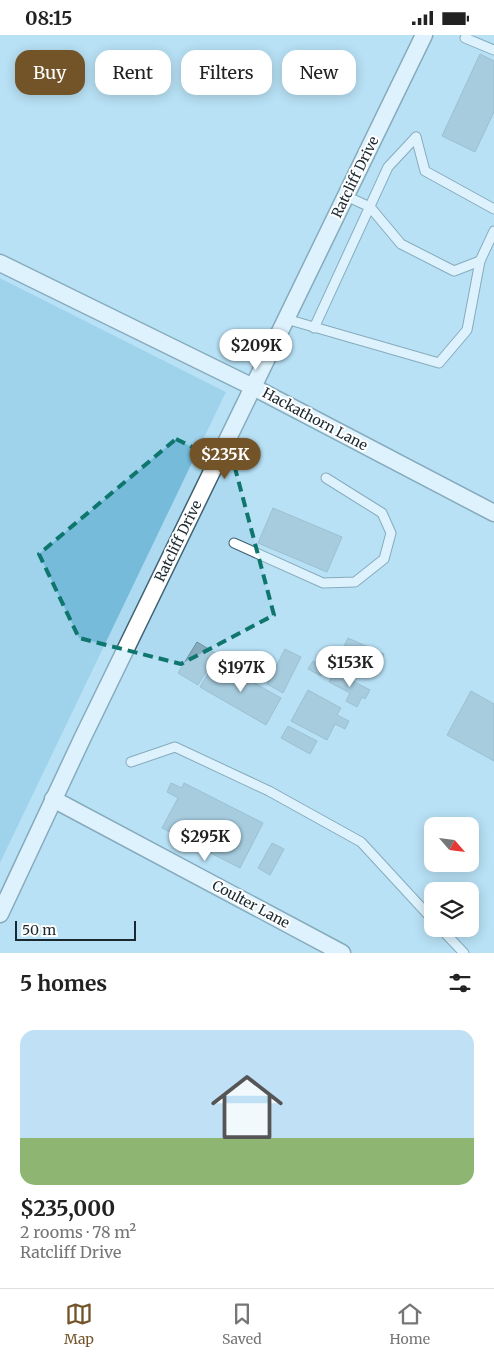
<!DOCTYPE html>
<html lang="en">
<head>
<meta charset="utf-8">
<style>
	:root { --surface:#fff; --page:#f2f2f2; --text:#222; --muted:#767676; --line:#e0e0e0; --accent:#735429 }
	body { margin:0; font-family:Merriweather,serif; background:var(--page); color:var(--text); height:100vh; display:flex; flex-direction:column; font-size:19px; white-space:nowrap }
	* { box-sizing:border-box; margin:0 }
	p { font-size:16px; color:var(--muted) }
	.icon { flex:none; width:28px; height:28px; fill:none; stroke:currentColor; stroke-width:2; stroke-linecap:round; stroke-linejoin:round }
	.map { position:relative; height:918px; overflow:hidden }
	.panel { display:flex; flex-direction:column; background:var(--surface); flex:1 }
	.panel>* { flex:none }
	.banner { position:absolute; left:15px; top:15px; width:465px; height:45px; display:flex; gap:10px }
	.needle { width:32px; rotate:118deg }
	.buttons { position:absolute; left:424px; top:782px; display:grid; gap:10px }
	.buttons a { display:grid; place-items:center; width:55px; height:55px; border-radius:10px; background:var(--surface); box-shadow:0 2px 12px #0003; font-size:25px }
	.scale { position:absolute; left:15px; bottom:12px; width:121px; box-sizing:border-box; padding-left:5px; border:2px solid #1a2930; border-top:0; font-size:14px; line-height:18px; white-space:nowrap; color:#1a2930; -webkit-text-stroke:4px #fff; paint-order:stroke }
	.price { position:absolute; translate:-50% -42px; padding:0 11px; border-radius:18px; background:#fff; color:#222; font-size:16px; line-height:32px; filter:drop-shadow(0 1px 2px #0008) }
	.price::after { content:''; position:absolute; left:50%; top:30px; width:15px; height:11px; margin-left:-8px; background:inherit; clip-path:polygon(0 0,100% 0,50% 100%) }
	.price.active { background:var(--accent); color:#fff }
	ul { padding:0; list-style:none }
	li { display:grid; align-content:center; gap:10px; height:265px; padding:0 20px }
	li span { display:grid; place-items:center; height:155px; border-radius:15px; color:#555 }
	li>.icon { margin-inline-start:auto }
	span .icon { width:90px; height:90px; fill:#fffc; stroke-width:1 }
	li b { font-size:21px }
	h2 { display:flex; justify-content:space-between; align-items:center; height:60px; padding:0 20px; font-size:21px }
	.tag { padding:0 18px; border-radius:15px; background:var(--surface); box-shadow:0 2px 12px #0003; font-size:18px; line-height:45px }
	.tag.active { background:var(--accent); color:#fff }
	.status { display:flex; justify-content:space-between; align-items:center; height:35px; padding:0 25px; background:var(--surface); direction:ltr }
	.status svg { height:14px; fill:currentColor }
	.tab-bar { display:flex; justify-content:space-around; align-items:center; height:70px; border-top:1px solid var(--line); background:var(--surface); font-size:14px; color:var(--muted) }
	.tab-bar a { display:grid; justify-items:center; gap:2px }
	.tab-bar .active { color:var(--accent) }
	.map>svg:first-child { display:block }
	.built { fill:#addaf0; fill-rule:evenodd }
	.green { fill:#77bbdb }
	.building { fill:#86abbd; stroke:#6d90a2 }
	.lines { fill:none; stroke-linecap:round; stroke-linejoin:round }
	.service-casing { stroke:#406273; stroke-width:11 }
	.minor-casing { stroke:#406273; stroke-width:19 }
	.service { stroke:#fff; stroke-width:9 }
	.minor { stroke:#fff; stroke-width:16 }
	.marked { fill:none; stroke:#0f766e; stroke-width:4; stroke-dasharray:10 6; stroke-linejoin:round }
	.labels { text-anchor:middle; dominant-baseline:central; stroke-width:4; stroke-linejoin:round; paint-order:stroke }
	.street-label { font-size:14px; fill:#1a2930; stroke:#fff }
</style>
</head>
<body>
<div class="status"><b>08:15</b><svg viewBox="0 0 49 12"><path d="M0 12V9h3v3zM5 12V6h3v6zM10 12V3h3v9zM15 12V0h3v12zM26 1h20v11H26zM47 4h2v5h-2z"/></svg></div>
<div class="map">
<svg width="494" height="918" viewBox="0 0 494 918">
	<rect width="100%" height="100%" fill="#c1e7fa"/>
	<path class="built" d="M0,0H494V918H0V828L226,357L0,243ZM432,791H470V829H432ZM432,856H470V894H432Z"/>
	<path class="green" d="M0,243L226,357L0,828Z"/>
	<g class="building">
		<path d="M480,19L494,26V77L475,117L442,101Z"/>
		<path d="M273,473L342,502L327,537L258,508Z"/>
		<path d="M348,603L384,619L374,642L337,625Z"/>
		<path d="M197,607L217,619L198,650L178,638Z"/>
		<path d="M285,614L301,622L283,658L267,649Z"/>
		<path d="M215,626L281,663L266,690L200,652Z"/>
		<path d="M313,626L326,633L321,641L308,634Z"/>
		<path d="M334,636L370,655L365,664L362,662L357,672L346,666L350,658L329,647Z"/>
		<path d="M308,655L341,673L337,680L349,686L345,694L335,689L327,705L291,686Z"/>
		<path d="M471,656L494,669V726L447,700Z"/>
		<path d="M288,691L317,706L310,719L281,703Z"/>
		<path d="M171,748L182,753L184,748L263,788L240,833L162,793L178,763L167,757Z"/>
		<path d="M272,808L284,814L270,840L258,833Z"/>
	</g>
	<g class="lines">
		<defs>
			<g id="service">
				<path d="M467,0L465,3L494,15"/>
				<path d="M416,102L425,136L494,174"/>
				<path d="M346,161L370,172L401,209L454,236L480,226"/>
				<path d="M286,284L439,328L467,295L480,226L494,196"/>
				<path d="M314,293L388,132L416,102"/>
				<path d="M234,508L323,548L355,547L384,524L391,498L382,478L326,443"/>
				<path d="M131,727L175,712L269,756L361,807L432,884"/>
				<path d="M441,894L464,918"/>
			</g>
			<g id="minor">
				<path d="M0,228L253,352L494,478"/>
				<path d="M53,764L342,918"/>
				<path d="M0,879L82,704L424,0"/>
			</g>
		</defs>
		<use href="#service" class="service-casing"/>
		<use href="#minor" class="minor-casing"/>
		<use href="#service" class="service"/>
		<use href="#minor" class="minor"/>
	</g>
	<path d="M0 0H494V918H0ZM176,404L235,433L274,580L181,629L79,603L39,519Z" fill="#c1e7fa" fill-opacity=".55" fill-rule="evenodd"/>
	<path class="marked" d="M176,404L235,433L274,580L181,629L79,603L39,519Z"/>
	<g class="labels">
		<g class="street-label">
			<text transform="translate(355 142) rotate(-64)">Ratcliff Drive</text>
			<text transform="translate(315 384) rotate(28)">Hackathorn Lane</text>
			<text transform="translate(178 506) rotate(-64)">Ratcliff Drive</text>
			<text transform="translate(251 869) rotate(28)">Coulter Lane</text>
		</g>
	</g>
</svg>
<div class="buttons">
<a><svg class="needle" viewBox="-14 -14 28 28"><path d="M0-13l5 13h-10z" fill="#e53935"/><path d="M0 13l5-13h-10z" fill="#767676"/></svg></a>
<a><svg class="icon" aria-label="layers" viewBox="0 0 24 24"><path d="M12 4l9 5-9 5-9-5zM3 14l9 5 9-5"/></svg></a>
</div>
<div class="scale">50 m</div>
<b class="price" style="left:256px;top:336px">$209K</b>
<b class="price active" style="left:225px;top:445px">$235K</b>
<b class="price" style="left:350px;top:653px">$153K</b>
<b class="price" style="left:241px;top:658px">$197K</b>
<b class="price" style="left:205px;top:827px">$295K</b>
<div class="banner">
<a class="tag active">Buy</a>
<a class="tag">Rent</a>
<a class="tag">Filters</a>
<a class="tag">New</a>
</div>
</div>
<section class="panel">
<h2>5 homes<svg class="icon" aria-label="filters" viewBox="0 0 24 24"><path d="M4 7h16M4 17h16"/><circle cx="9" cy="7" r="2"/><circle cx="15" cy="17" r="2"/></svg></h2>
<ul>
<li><span style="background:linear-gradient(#bfe0f5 70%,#8fb573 0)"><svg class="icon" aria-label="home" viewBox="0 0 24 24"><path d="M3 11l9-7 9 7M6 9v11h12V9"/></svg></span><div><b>$235,000</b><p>2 rooms · 78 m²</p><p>Ratcliff Drive</p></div></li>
</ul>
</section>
<nav class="tab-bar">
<a class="active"><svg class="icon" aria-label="map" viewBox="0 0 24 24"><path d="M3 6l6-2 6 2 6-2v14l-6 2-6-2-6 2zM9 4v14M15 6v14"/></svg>Map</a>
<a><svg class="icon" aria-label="saved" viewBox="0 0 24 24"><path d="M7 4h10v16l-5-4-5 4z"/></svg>Saved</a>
<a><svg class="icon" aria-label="home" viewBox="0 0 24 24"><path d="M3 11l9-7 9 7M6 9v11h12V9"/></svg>Home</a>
</nav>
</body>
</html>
